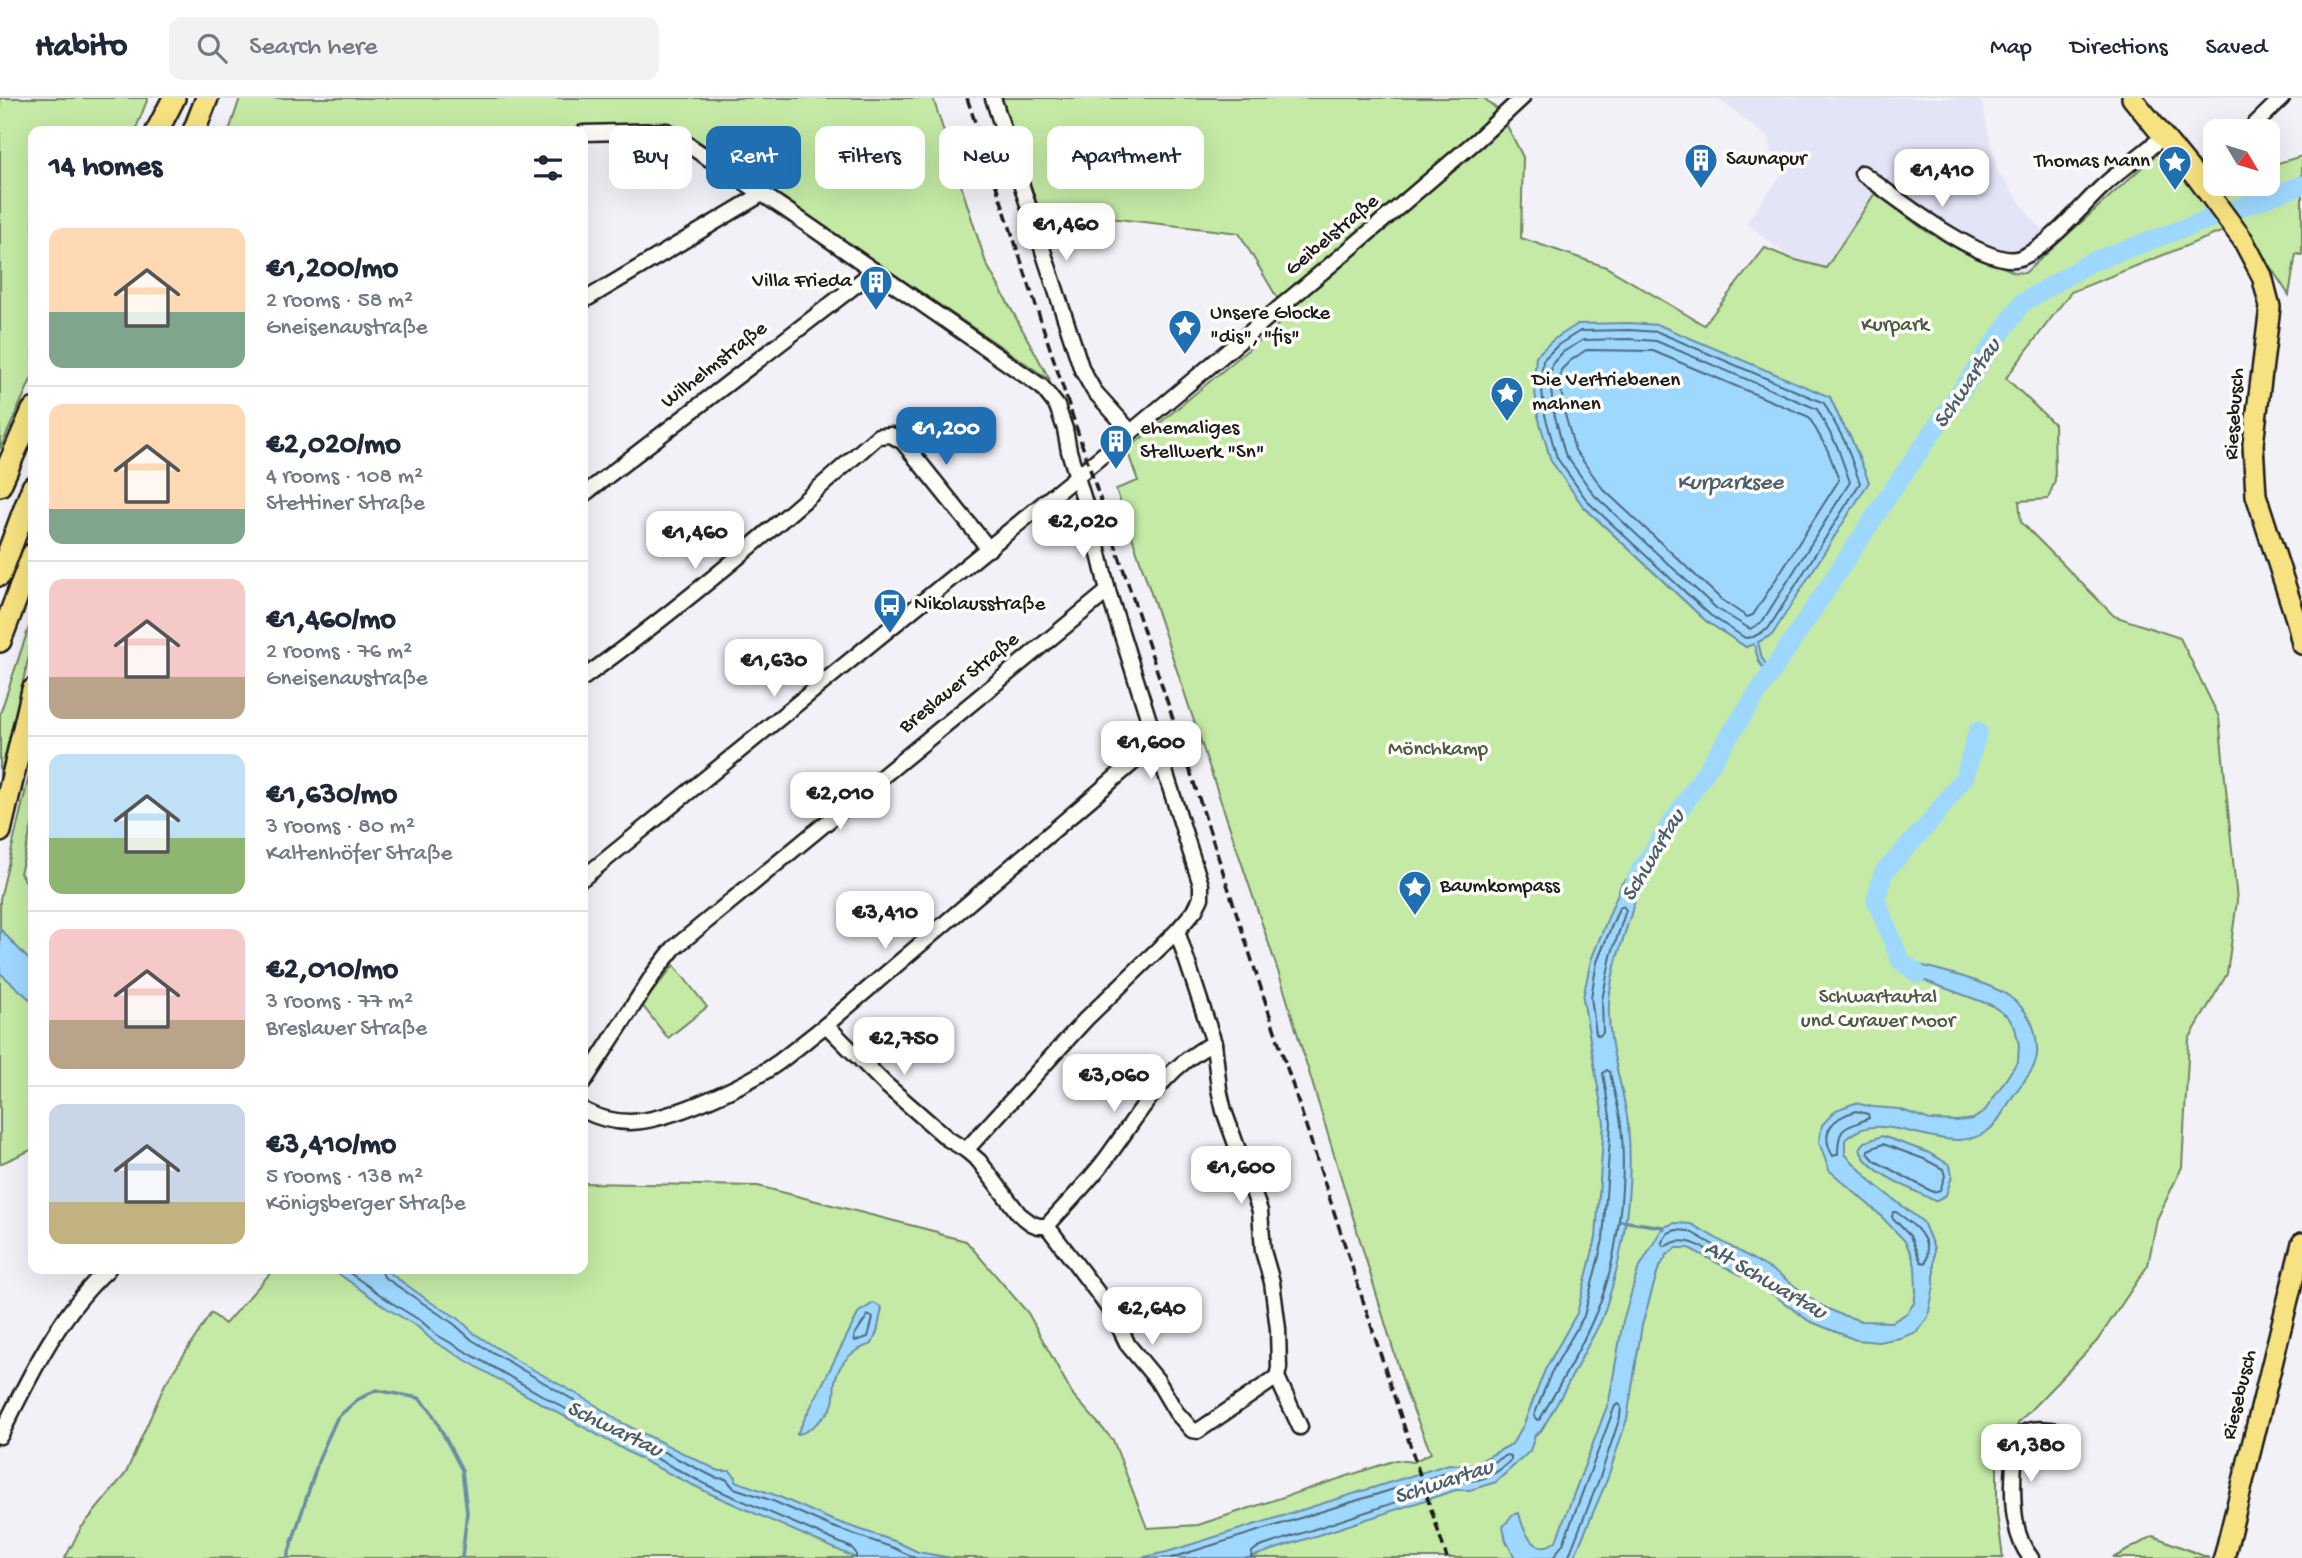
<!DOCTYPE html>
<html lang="en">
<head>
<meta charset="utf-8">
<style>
	:root { --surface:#fff; --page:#f2f2f3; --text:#1f2937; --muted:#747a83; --line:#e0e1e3; --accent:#1f6fb2 }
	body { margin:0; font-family:"Gochi Hand",sans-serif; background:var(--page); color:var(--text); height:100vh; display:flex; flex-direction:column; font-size:26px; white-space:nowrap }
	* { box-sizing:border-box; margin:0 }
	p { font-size:23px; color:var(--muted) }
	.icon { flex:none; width:38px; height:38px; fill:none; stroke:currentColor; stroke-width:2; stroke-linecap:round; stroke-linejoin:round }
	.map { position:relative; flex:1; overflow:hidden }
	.side { position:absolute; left:28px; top:28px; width:560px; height:1148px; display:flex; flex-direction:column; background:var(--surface); border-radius:14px; box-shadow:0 7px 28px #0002 }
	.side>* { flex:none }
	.banner { position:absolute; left:609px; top:28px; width:665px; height:63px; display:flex; gap:14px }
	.needle { width:46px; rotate:128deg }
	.buttons { position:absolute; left:2203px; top:21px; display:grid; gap:14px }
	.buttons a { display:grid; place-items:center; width:77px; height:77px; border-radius:14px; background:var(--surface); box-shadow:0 7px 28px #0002; font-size:35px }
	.price { position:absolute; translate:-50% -60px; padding:0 16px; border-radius:14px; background:#fff; color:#222; font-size:23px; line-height:46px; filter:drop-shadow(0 2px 4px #0008) }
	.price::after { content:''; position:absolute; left:50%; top:42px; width:21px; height:16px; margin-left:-10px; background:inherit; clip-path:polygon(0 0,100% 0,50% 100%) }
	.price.selected { background:var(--accent); color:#fff }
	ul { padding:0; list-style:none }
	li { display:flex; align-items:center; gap:21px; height:175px; padding:0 21px }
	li+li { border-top:2px solid var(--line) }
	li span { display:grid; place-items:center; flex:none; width:196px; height:140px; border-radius:14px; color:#555 }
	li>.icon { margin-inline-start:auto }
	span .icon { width:84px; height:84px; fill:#fffc; stroke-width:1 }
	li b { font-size:30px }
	h2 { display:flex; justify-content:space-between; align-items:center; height:84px; padding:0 21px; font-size:30px }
	.pill { padding:0 24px; border-radius:14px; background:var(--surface); box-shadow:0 7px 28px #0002; font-size:24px; line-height:63px }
	.pill.selected { background:var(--accent); color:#fff }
	header { display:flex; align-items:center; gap:42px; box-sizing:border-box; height:98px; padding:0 35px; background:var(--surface); border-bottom:2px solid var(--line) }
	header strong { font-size:33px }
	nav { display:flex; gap:38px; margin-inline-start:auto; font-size:24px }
	.search { width:490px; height:63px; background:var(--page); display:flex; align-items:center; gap:18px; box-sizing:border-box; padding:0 24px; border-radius:14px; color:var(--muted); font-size:26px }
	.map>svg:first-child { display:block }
	.built { fill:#e4e4f7 }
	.green { fill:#c4eaa5; stroke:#708360; stroke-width:2; fill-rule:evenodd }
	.water { fill:#9fd8ff; stroke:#6b8da4; stroke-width:2 }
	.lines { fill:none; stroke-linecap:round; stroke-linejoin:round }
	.shore { stroke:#506777; stroke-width:2 }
	.stream { stroke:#6b8da4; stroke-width:3.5 }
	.river { stroke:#9fd8ff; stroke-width:19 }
	.minor-casing { stroke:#1c1c1c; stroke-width:19 }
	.major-casing { stroke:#1c1c1c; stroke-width:24 }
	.highway-casing { stroke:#1c1c1c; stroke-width:26 }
	.minor { stroke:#fdfcf7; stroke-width:14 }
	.major { stroke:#f7e281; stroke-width:19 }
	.highway { stroke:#f7e281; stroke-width:21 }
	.rail { stroke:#1c1c1c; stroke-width:3.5; stroke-dasharray:10 5; stroke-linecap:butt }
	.labels { text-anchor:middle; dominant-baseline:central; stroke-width:7; stroke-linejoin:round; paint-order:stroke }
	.poi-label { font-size:21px; fill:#1c1c1c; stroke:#fdfcf7; text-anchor:start }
	.street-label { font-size:21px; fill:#1c1c1c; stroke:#fdfcf7 }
	.park-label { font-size:21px; fill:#4e5a45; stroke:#fdfcf7 }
	.water-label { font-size:23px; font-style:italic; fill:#4a5e6b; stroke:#fdfcf7 }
</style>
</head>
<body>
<header>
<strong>Habito</strong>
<div class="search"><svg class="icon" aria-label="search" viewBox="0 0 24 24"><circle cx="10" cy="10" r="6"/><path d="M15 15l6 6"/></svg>Search here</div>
<nav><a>Map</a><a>Directions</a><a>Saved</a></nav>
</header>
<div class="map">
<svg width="2302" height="1460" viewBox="0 0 2302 1460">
	<rect width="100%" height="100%" fill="#f2f1f7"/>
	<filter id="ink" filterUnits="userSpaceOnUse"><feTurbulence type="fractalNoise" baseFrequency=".0143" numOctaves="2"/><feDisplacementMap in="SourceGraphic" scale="14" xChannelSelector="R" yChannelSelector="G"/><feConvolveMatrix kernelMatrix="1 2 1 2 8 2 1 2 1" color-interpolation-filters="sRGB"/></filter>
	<g filter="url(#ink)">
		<path class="built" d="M1717,0H1978L1982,5L1997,72L2032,121L2059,146L2025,176L2014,174L1927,134L1875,95L1826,170L1792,161L1746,125L1786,71L1770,53L1769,40Z"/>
		<g class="green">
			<path d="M0,0H148L135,33H33V277L0,351Z"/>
			<path d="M240,0H933L986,165L1050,282L673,26L560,31L555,33H229Z"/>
			<path d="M1002,0H1484L1500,14L1523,59L1521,140L1606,169L1704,227L1765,150L1792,161L1826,170L1875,95L1927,134L2014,174L2025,175L2170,44L2208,91L2223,86H2268V68L2302,58V157L2296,156L2289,197L2238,120L2221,134L2071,194L2006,280L2054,326L2055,382L2048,401L2019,403L2021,424L2114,518L2180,540L2219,619L2237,803L2227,876L2189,941L2182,1069L2157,1121L2148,1167L2097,1243L2019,1324L1997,1367V1415L2003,1460H65L81,1430L126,1375L165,1286L211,1215L225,1226L274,1171H583V1085L758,1088L937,1134L939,1136L966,1143L1028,1215L1073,1297L1113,1342L1147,1430L1198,1427L1396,1362L1413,1364L1431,1355L1407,1297L1282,885L1116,391L1138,383L1127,352L1290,217L1279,203L1239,135L1109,120L1048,139ZM1830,299L1841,324L1851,340L1746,549L1706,523L1583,408Z"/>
			<path d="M33,517V541L0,680V616Z"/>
			<path d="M33,661V724L20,775L33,794V1051L0,1066V801Z"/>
			<path d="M674,867L707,909L668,940L642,907Z"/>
			<path d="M2153,1438L2209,1460H2113Z"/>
		</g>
		<g class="water">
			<path d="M1629,225L1659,227L1830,299L1841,324L1851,340L1869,384L1772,537L1758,544L1762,560L1771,575L1769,578L1759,564L1754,546L1746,549L1706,523L1583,408L1551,363L1538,318L1534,284L1536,258L1553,242L1578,226Z"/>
			<path d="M1641,771C1636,817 1611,859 1609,906C1607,948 1623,985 1628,1026C1634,1089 1624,1156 1604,1215C1600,1227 1593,1238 1587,1249C1573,1277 1558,1305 1541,1333L1535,1337L1530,1353L1496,1384L1470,1392H1456L1248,1460H1140L1167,1454L1449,1366L1471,1368L1512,1346L1523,1328L1545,1272L1577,1215L1596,1140L1604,1025L1583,900L1591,862L1622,785Z"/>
			<path d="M0,831L33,866V904L0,875Z"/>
			<path d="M1900,862C1930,870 1986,882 2010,899C2027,911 2036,929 2037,949C2039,969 2025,981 2015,995C2007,1007 1998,1026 1986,1034C1944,1062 1881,1004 1845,1042V1056L1875,1087L1923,1124L1934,1150V1188L1928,1219L1917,1234L1900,1240L1878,1244L1856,1242L1809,1223L1760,1187L1689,1150H1676L1667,1157L1658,1172L1642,1227L1627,1321L1607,1382L1576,1455L1573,1460H1515L1506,1443L1503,1429L1512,1417L1519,1415C1523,1433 1535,1460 1556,1443L1609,1303L1623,1223L1638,1172L1663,1129L1675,1125L1691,1126L1779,1176L1818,1206L1839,1216L1862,1223L1892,1224L1907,1215L1914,1205L1916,1193L1915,1168L1911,1155L1904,1142L1877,1114L1829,1072L1819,1044L1822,1027L1836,1012L1855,1005L1873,1009L1899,1011L1930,1022L1956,1023L1973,1021L1984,1014L2018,963L2019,947L2015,930L2008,919L1991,907L1909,877Z"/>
			<path d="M1882,1038L1927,1054L1950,1067L1952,1078L1946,1097L1935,1103C1915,1092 1863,1073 1860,1050L1865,1044Z"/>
			<path d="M332,1171H384L432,1205L458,1220L475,1236L516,1262L591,1304L620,1324L719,1373H730L736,1379L735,1383L775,1397L832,1422L897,1444L918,1454L952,1460H856L711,1396L648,1365L496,1280L433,1243L418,1229L388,1211Z"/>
			<path d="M874,1205L882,1210L877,1234L872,1246C853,1252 840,1262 835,1283C834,1290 835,1298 833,1305C830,1315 807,1337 797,1336L859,1214Z"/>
		</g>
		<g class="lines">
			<g class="shore">
				<path d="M1629,232L1658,234L1824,305L1845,344L1860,385L1768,531L1753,539L1745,540L1710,517L1588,404L1557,360L1545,317L1541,284L1543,262L1558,247L1580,233Z"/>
				<path d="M1629,241L1656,243L1817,311L1837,348L1850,384L1762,524L1750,531L1716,510L1595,398L1565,356L1554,315L1550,284L1552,266L1563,254L1583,242Z"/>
				<path d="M1586,252L1653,253L1809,319L1828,353L1839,382L1753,517L1747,519L1722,502L1603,391L1575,352L1564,313L1560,283L1561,272L1570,263Z"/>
				<path d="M1623,808L1626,812L1611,858L1602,902L1603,935L1599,938L1596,936L1591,899L1597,864L1619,810Z"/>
				<path d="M1607,972L1610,974C1613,992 1619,1009 1621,1027C1627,1081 1618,1166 1595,1217C1580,1252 1560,1287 1540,1321L1537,1322L1534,1318L1551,1275L1584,1218L1603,1142L1611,1025L1603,975Z"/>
				<path d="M1856,1013L1868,1016L1869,1020C1847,1031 1838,1025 1838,1056L1833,1058C1819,1034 1832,1020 1856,1013Z"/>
				<path d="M1883,1046L1924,1061L1943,1071L1945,1078L1940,1092L1933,1094L1875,1063L1868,1055V1052Z"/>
				<path d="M1893,1114H1896C1914,1126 1933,1141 1926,1165L1921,1164L1910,1138L1892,1119Z"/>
				<path d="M1676,1132L1689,1133L1717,1149L1718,1153L1714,1155C1698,1147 1683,1137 1666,1148H1663L1662,1144L1668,1135Z"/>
				<path d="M344,1171L392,1205L421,1223L437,1237L613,1338L713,1390L852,1450L856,1455V1460"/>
				<path d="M381,1171L384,1179L454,1226L472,1242L587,1310L616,1330L716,1380L726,1381L734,1390L773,1403L830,1428L894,1450L915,1460"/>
				<path d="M868,1217L873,1220L868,1239L855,1243L854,1238Z"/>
				<path d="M1171,1460L1449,1374L1473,1375L1507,1357L1511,1358V1362C1492,1381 1479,1383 1454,1385L1257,1450L1252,1454L1251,1460"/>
				<path d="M1553,1460L1563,1446L1615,1308L1619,1306L1621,1309L1620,1319L1600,1379L1568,1460"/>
			</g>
			<g class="stream">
				<path d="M1621,1123L1663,1129L1664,1131"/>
				<path d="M287,1460L320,1358L337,1320L357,1302L376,1292L419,1300L431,1313L462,1372L467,1414L462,1460"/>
			</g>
			<g class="river">
				<path d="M1630,796L1641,771L1889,397L2022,205L2089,165L2302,87"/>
				<path d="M1918,876L1900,862L1876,802L1883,775L1931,723L1965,678L1978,633"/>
			</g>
			<defs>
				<g id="minor">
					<path d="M993,0L1082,272L1094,293L1131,334"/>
					<path d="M2248,33L2282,0"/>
					<path d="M583,35L667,33L785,111L1042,289L1057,308L1065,331L1069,353L1094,435L1108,493L1201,787V800L1195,812L1177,833L1086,921L966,1052"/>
					<path d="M1862,75C1891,96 1986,172 2020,160C2046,151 2080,110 2101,90C2120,72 2142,56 2163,39"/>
					<path d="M2198,81L2216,64"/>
					<path d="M583,203L762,96"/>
					<path d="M583,397L874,173"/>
					<path d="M583,580C686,506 782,423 878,338L891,337L903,344L989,451"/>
					<path d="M583,780L1131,334L1352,149L1477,42L1522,0"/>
					<path d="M1177,833L1214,945L1219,991L1224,1013L1260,1113L1263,1153L1272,1184L1278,1231L1279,1270L1277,1279L1300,1329"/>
					<path d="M826,927L885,986L948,1041L966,1052L979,1063L1019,1116L1031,1125L1038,1128H1047"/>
					<path d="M583,985L655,874L674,850L1108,493"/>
					<path d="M583,1012C596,1019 614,1024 630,1024C670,1023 747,987 779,964C795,952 810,939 826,927L1157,644"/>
					<path d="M1047,1128L1097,1194L1114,1218L1128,1247L1157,1282L1176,1314L1192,1332L1198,1333L1277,1279"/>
					<path d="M1047,1128C1067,1105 1090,1083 1108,1058C1140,1015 1163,969 1214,945"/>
					<path d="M0,1338C30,1278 58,1217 108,1171"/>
					<path d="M2031,1460C2023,1450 2018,1438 2016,1425C2012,1409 2010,1345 2024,1335C2036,1328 2055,1333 2068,1334"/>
				</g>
				<g id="major">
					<path d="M2132,0L2198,81L2243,142L2262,178L2270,209L2253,346L2256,397L2297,524L2302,546"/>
					<path d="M2224,1460L2302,1145"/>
				</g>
				<g id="highway">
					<path d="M157,33L174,0"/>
					<path d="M194,33L207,0"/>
					<path d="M0,387L33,312"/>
					<path d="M0,477L33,389"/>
					<path d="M0,543L33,456"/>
					<path d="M0,733L33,592"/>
				</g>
			</defs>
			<use href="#minor" class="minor-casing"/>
			<use href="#major" class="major-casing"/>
			<use href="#highway" class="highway-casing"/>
			<use href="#minor" class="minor"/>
			<use href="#major" class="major"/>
			<use href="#highway" class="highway"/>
			<path class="rail" d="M967,0L1179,639L1447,1460"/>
		</g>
	</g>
	<defs>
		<symbol id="building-pin" viewBox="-11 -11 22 30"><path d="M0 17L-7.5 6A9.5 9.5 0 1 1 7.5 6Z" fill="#1f6fb2" stroke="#fdfcf7"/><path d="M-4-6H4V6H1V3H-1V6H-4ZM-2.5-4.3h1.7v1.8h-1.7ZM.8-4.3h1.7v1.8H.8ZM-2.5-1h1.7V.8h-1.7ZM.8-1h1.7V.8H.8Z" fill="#fff"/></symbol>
		<symbol id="sight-pin" viewBox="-11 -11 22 30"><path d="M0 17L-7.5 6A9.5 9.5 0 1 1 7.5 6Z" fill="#1f6fb2" stroke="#fdfcf7"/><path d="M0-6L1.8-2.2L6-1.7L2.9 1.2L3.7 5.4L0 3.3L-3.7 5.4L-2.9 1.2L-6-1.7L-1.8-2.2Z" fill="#fff"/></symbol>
		<symbol id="bus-pin" viewBox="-11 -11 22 30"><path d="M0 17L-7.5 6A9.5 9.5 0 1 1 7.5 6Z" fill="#1f6fb2" stroke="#fdfcf7"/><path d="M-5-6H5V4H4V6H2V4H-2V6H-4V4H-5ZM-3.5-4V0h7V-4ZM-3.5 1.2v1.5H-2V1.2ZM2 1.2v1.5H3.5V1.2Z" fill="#fff"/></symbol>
	</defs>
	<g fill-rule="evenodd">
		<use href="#building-pin" x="1682" y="43" width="38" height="52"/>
		<use href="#sight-pin" x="2156" y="45" width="38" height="52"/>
		<use href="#building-pin" x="857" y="165" width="38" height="52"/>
		<use href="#sight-pin" x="1166" y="209" width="38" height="52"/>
		<use href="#sight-pin" x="1488" y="276" width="38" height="52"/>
		<use href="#building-pin" x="1097" y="324" width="38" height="52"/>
		<use href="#bus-pin" x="871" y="488" width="38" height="52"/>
		<use href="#sight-pin" x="1396" y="770" width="38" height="52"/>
	</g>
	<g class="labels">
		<g class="poi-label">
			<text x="1726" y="62">Saunapur</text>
			<text x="2150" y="64" text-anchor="end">Thomas Mann</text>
			<text x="852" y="184" text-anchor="end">Villa Frieda</text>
			<text x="1210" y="216">Unsere Glocke<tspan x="1210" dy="24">"dis", "fis"</tspan></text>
			<text x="1532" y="283">Die Vertriebenen<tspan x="1532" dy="24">mahnen</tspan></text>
			<text x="1140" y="331">ehemaliges<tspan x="1140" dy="24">Stellwerk "Sn"</tspan></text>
			<text x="914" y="507">Nikolausstraße</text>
			<text x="1440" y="789">Baumkompass</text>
		</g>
		<g class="street-label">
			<text transform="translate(1333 138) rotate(-40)">Geibelstraße</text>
			<text transform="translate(715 268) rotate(-38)">Wilhelmstraße</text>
			<text transform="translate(2236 316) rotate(-86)">Riesebusch</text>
			<text transform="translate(960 586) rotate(-39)">Breslauer Straße</text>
			<text transform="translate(2241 1297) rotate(-76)">Riesebusch</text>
		</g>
		<g class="park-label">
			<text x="1895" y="228">Kurpark</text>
			<text x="1438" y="652">Mönchkamp</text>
			<text x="1878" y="900">Schwartautal<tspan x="1878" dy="24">und Curauer Moor</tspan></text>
		</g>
		<g class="water-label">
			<text transform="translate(1968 286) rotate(-56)">Schwartau</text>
			<text x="1730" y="385">Kurparksee</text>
			<text transform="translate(1654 758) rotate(-59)">Schwartau</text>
			<text transform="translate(1765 1183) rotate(30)">Alt Schwartau</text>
			<text transform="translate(614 1332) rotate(26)">Schwartau</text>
			<text transform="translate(1444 1385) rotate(-18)">Schwartau</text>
		</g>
	</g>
</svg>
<div class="buttons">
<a><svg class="needle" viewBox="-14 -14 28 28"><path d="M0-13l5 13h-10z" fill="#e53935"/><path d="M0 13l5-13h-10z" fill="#747a83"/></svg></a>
</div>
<b class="price" style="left:1942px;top:111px">€1,410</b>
<b class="price" style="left:1066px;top:165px">€1,460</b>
<b class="price selected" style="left:946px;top:369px">€1,200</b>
<b class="price" style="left:1083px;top:462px">€2,020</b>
<b class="price" style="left:695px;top:473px">€1,460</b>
<b class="price" style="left:774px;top:601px">€1,630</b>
<b class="price" style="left:1151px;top:683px">€1,600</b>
<b class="price" style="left:840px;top:734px">€2,010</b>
<b class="price" style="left:885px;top:853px">€3,410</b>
<b class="price" style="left:904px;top:979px">€2,750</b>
<b class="price" style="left:1114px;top:1016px">€3,060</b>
<b class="price" style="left:1241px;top:1108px">€1,600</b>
<b class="price" style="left:1152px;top:1249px">€2,640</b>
<b class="price" style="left:2031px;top:1386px">€1,380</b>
<div class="banner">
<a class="pill">Buy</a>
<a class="pill selected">Rent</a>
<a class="pill">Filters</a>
<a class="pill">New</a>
<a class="pill">Apartment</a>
</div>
<section class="side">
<h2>14 homes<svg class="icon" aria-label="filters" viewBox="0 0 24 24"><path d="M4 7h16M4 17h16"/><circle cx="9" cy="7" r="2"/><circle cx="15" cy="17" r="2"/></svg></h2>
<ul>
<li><span style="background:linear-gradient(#ffd9b3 60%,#7fa58c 0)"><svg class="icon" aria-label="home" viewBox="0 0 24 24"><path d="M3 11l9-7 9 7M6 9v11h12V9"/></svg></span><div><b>€1,200/mo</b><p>2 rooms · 58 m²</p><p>Gneisenaustraße</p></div></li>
<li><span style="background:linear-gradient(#ffd9b3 75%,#7fa58c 0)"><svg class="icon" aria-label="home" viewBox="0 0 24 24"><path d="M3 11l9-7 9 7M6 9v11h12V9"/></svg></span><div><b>€2,020/mo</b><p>4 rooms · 108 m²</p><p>Stettiner Straße</p></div></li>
<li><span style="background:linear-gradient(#f6c9c9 70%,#b9a48a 0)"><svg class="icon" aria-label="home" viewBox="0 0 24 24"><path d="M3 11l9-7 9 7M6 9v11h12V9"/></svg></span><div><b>€1,460/mo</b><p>2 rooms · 76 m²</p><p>Gneisenaustraße</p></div></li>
<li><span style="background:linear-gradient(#bfe0f5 60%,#8fb573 0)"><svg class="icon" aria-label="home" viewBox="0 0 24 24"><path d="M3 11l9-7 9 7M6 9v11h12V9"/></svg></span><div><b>€1,630/mo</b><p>3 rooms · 80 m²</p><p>Kaltenhöfer Straße</p></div></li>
<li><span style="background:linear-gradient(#f6c9c9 65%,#b9a48a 0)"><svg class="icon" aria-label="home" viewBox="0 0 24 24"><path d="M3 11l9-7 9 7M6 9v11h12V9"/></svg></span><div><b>€2,010/mo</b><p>3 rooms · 77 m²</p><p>Breslauer Straße</p></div></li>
<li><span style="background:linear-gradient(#c9d6e8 70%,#c2b280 0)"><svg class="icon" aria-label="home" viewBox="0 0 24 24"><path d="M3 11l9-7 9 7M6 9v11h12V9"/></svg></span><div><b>€3,410/mo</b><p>5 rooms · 138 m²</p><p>Königsberger Straße</p></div></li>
</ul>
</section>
</div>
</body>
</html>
